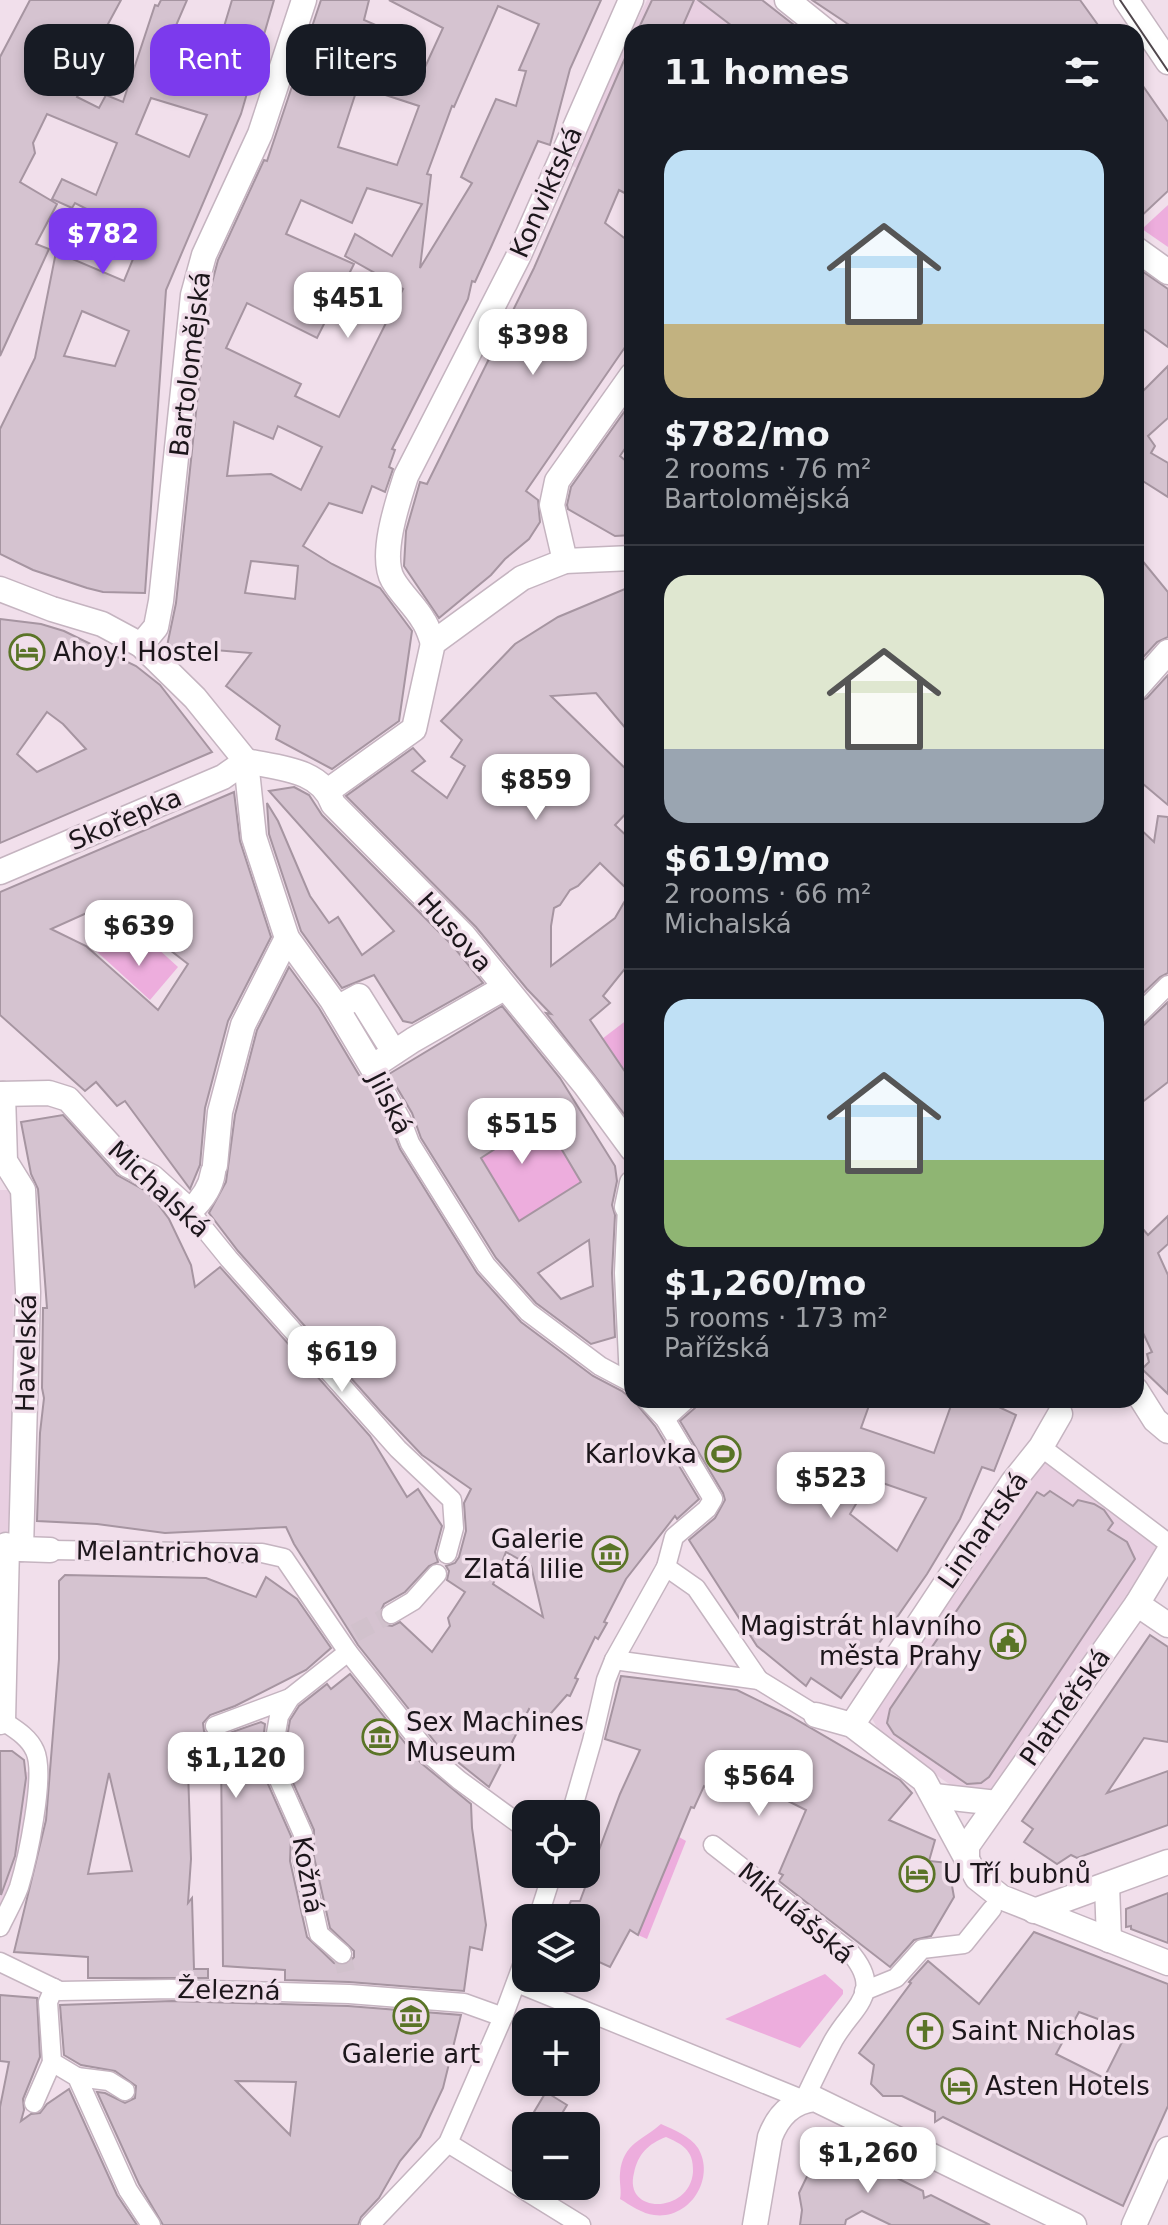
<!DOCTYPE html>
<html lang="en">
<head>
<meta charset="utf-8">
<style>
	:root { --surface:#171b24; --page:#20242c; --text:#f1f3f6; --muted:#9ea1a6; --line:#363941; --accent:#7c3aed }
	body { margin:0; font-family:"DejaVu Sans",sans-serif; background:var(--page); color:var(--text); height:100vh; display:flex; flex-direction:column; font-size:30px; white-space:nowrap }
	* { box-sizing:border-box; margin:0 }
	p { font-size:26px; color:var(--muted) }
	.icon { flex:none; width:44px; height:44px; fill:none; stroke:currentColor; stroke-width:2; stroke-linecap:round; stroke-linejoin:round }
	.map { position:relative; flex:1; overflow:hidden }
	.side { position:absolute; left:624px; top:24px; width:520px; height:1384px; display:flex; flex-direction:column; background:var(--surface); border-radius:24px; box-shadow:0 4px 12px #0003 }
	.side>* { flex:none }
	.guide { position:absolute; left:24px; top:24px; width:480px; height:72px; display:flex; gap:16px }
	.controls { position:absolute; left:512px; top:1800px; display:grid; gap:16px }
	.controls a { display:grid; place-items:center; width:88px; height:88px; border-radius:16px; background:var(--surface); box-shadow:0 4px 12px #0003; font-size:40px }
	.price { position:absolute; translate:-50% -68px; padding:0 18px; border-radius:16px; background:#fff; color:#222; font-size:26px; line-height:52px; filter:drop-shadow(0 2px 4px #0008) }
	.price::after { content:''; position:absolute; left:50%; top:48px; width:24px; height:18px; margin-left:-12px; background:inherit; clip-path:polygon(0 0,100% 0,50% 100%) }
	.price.selected { background:var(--accent); color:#fff }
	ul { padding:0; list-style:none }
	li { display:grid; align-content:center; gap:16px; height:424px; padding:0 40px }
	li+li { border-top:2px solid var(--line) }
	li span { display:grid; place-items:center; height:248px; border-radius:24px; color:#555 }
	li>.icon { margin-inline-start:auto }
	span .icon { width:144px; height:144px; fill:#fffc; stroke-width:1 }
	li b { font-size:34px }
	h2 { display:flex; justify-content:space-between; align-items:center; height:96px; padding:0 40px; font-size:34px }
	.chip { padding:0 28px; border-radius:24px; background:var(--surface); box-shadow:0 4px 12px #0003; font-size:28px; line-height:72px }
	.chip.selected { background:var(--accent); color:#fff }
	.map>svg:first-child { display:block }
	.built { fill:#e8cfe1 }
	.green { fill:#edaddd; fill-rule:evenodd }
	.building { fill:#d5c3d0; stroke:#a695a1; stroke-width:2; fill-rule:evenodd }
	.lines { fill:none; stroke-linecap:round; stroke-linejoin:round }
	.pedestrian-tunnel { stroke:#d1c1cc; stroke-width:18; stroke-dasharray:18 9; stroke-linecap:butt }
	.pedestrian-casing { stroke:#c5b4c0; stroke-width:21 }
	.minor-casing { stroke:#c5b4c0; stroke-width:27 }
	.pedestrian { stroke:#fff; stroke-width:18 }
	.minor { stroke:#fff; stroke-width:24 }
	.tram { stroke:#50474d; stroke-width:2 }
	.labels { text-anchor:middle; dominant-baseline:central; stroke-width:7; stroke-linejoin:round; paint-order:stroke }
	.street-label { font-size:26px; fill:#1c161b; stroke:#f1dfeb }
	.poi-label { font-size:26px; fill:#1c161b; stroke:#f1dfeb; text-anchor:start }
</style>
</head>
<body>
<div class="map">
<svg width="1168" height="2225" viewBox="0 0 1168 2225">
	<rect width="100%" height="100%" fill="#f1dfeb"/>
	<g class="built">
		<path d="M647,0H762L804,32H632V197L567,163Z"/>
		<path d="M0,1190H15L11,1541H0Z"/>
		<path d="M1046,1460L1163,1545L992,1791L962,1793L883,1738L871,1717L1028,1476Z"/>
		<path d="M25,1771L33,1775L28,1828L14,1876L0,1906V1832L17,1774Z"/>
	</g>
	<g class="green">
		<path d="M1168,205V247L1142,229Z"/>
		<path d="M123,917L178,967L150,1000L94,949Z"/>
		<path d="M632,1016V1065L626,1074L602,1039Z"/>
		<path d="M543,1118L581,1182L519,1221L481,1158Z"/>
		<path d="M679,1837L686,1841L647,1939L638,1935Z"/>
		<path d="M825,1974L843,1990V1994L800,2048L725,2019Z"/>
		<path d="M661,2124C674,2130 690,2136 698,2148C716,2178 690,2220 654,2215C643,2214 630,2205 620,2199C622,2191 619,2182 620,2173C623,2143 643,2140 661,2124ZM666,2137C681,2144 694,2149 693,2172C690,2214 623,2215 634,2173C638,2154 648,2144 666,2137Z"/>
	</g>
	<g class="building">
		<path d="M30,0H121L101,37L80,84L83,85L77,97L99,108L106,95L123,102L155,5L158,6L161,0H187L171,37L217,50L232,0H274L241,114L166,290L145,593L103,592L87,588L33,570L0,554V429L35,358L56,252L124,281L142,237L75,203L72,208L52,199L62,179L96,195L117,143L47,114L33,143L35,153L20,182L57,204L36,244L49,249L0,356V57ZM151,98L207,115L189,157L136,134ZM82,311L129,331L115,366L64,356Z"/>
		<path d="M321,0H369L364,20L378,26L365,61L420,78L443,28L389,0H601L570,69L550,145L538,141L491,247L475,282L472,281L468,299L392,449L395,450L389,467L393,469L385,492L372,486L362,513L329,503L303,546L332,564L380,588L412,631L399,721L332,769L276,739L280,726L226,686L251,653L167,646L176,603L208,298L218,260L264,160L267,161ZM498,6L539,24L519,70L526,71L516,106L496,99L461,177L472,183L420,268L431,175L427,174L452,106L454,107ZM358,86L419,106L397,165L338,147ZM367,188L422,204L392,256L355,234L345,256L403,289L339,417L295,396L301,384L226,348L247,303L317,338L354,264L286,234L301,200L352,223ZM234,422L273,439L278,426L322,447L301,490L271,474L227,476ZM251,561L298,566L295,599L245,593Z"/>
		<path d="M652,0H694L680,32H637Z"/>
		<path d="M698,0H762L803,32H740Z"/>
		<path d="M812,0H1080L1103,32H860Z"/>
		<path d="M632,42V140L626,154L632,157V197L619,190L605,223L632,244V337L526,491L538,500L540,522L529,539L505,559L491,575L439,618L404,566L406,531L420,482L427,484L534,268Z"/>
		<path d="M1136,76L1168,122V191L1136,221Z"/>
		<path d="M1136,267L1168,289V347L1136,324Z"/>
		<path d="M1168,366V418L1148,436L1155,446L1151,453L1168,463V497L1138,478L1136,481V382L1144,390Z"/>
		<path d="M632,401V438L620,456L632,466V535L615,536L568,509L567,505L571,487Z"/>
		<path d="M1136,553L1168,592V637L1157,642L1136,665Z"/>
		<path d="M632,586V736L596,693L551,696L632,775V807L615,825L632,841V960L603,996L610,1003L590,1020L632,1082V1124L546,1013L551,1014L527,989L476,927L346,796L413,748L425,761L412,771L447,798L465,766L451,757L462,740L441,721L515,644L558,617ZM600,863L630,892L615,918L551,966V926L554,908L560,905L570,890L578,886Z"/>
		<path d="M0,619L41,624L64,631L136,666L160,685L212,752L0,843ZM47,712L63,724L86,749L37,772L17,754Z"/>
		<path d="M1168,675V805L1136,778V703L1147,698Z"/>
		<path d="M294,787L309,795L322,815L453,946L483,983L412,1023L403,1021L374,975L342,988L301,931L269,834L267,803L278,821L310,896L329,923L338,917L362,955L394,931L269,791Z"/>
		<path d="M234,792L240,841L271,937L228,1021L205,1108L200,1165L190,1189L125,1101L117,1106L96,1082L85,1091L0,1015V892ZM109,903L188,964L158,1010L86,946L51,929Z"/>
		<path d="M1158,816L1168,817V973L1160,977L1138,998L1136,825L1154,842Z"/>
		<path d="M289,967L319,1008L359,1075L366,1081L390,1124L400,1149L477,1273L521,1322L593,1376L622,1391L635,1402L655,1426L699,1499L677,1519L675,1516L626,1579L604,1622L607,1623L598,1639L595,1637L575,1678L578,1679L570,1696L567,1695L545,1720L529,1709L489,1787L439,1747L358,1645L294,1544L286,1527L165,1533L97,1524L37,1521L40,1433L44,1398L42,1388L43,1308H47L38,1189L31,1174L21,1122L63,1115L117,1175L144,1190L154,1199L169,1219L191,1265L195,1287L220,1267L370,1436L407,1497L418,1489L442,1526L435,1552L438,1562L429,1566L405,1592L384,1604L379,1615L386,1625L392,1626L400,1622L432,1652L450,1626L448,1618L465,1592L447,1580L449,1571L446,1566L455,1563L459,1557L466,1531L464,1503L471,1489L422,1455L382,1413L238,1251L209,1213L226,1182L235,1115L257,1030ZM506,1552L531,1566L543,1617L493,1584Z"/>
		<path d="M1168,1002V1082L1136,1107V1029L1144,1025Z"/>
		<path d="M502,1006L560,1078L615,1166L617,1181L612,1205L615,1215L612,1273L615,1337L591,1344L536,1303L496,1258L421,1138L412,1113L389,1074ZM543,1118L581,1182L519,1221L481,1158ZM589,1240L593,1286L561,1299L538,1273Z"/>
		<path d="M1168,1216V1244L1158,1253L1168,1275V1394L1142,1369L1149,1362L1147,1354L1152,1352L1136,1318V1221L1148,1235Z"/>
		<path d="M698,1400H871L861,1428L934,1453L953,1400H984L1016,1415L994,1471L982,1467L960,1519L927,1574L841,1698L811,1678L806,1686L757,1646L689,1540L715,1518L725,1500L723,1493L680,1421L695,1408ZM871,1479L926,1498L897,1551L850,1514Z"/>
		<path d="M1050,1491L1073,1506L1078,1500L1094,1504L1104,1510L1113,1523L1108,1530L1127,1542L1135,1559L989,1777L981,1783L967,1784L894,1734L887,1723L890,1709L1037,1492L1044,1496Z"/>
		<path d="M65,1575L206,1578L256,1597L266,1577L297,1599L331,1648L306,1670L235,1706L210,1715L203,1723L204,1731L208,1736L218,1737L261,1722L265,1724L260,1766L291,1836L290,1861L307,1937L334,1963L347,1965L354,1957V1951L330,1928L314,1857V1830L283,1760L290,1720L299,1706L327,1684L331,1689L350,1674L421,1763L471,1804L472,1828L486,1925L482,1950L470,1947L464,1991L349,1982L285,1980V1970L223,1966L221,1749H199L197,1740L187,1741L191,1859L188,1903L192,1898L194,1969H208V1978H88V1957L14,1952L46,1820L59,1659V1581ZM109,1773L132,1871L88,1874Z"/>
		<path d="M1150,1635L1168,1647V1742L1144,1738L1107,1793L1168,1771V1825L1077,1858L1071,1855L1057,1864L1024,1842L1033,1829L1022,1821Z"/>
		<path d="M621,1676L737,1690L790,1716L900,1780L912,1793L889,1820L935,1840L929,1861L948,1863L954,1897L931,1936L914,1940L890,1967L779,1881L783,1875L779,1873L806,1810L764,1789L738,1781L733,1789L729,1787L725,1796L704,1786L694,1808L691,1807L638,1935L630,1930L610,1967L586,1956V1918H563L571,1901H580L620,1794L640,1750L605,1739Z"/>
		<path d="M0,1751H12L24,1760L26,1778L15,1856L1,1895Z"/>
		<path d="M1168,1893V1943L1131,1929V1926L1126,1927V1909Z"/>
		<path d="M1034,1932L1168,1984V2106L1123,2206L943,2117L935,2122V2112L902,2096H883L871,2084L874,2065L859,2053L911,1983L909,1982L928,1961L979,2004ZM1079,2012L1128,2030L1104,2078L1056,2054Z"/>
		<path d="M0,1995L37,1998L40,2057L23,2099L24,2110L21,2121L31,2114L40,2113L47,2104L69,2089L117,2195L137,2225H0V2107L9,2062L0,2061Z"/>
		<path d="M172,2001L348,2006L461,2015L443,2088L420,2137L400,2161L379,2198L361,2217L358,2225H163L139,2184L97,2092L105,2093L125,2103L135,2098L136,2086L115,2071L81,2065L64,2055L60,2005ZM236,2081L296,2082L290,2135Z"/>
		<path d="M546,2092L567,2105L555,2125L534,2112Z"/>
		<path d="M825,2142L923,2191L924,2198L931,2195L990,2225H891L862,2211L846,2220L845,2225H800L802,2210L799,2193L814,2162L811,2160L814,2148Z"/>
	</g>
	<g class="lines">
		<g class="pedestrian-tunnel">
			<path d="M355,1633L391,1614"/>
			<path d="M342,1954L347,1976"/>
		</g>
		<defs>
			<g id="pedestrian">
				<path d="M1136,1017L1168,985"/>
				<path d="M372,1067L401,1119L410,1143L486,1265L528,1312L600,1366L632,1383"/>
				<path d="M627,1207L624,1273L629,1380"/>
				<path d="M190,1211L229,1259L398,1449L452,1500L454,1528L447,1554"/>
				<path d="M665,1419L686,1400"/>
				<path d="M1041,1447L1168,1543"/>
				<path d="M50,1550L262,1553L284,1558L348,1652L430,1755L459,1780L526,1829"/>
				<path d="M391,1614L413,1601L437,1574"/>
				<path d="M614,1660L759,1680L696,1588L666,1567"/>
				<path d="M759,1680L816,1715"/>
				<path d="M215,1726L290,1698"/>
				<path d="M571,1814L592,1741L606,1680L614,1660L666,1567L674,1537L707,1509L713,1499L665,1419L647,1400"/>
				<path d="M538,1918L552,1874"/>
				<path d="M0,1927C6,1914 14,1901 19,1887C27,1861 46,1775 35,1751C29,1737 15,1729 3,1721"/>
				<path d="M342,1954L319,1934L302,1858L303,1834L271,1762L279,1716L290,1698L348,1652"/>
				<path d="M0,1962L60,1991L172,1989L349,1994L464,2003L503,2017"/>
				<path d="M517,1983L804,2100C813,2081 822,2062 832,2043C850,2008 887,1994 849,1951L713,1845"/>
				<path d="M54,1988L48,2002L52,2062L77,2077L128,2190L151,2225"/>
				<path d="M864,1991L896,1978L922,1949L964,1944L992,1909"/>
				<path d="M77,2077L109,2081L125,2091"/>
				<path d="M34,2103L52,2062"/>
				<path d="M448,2143L581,2225"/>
				<path d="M370,2225L448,2143L503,2017L526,1955"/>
			</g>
			<g id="minor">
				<path d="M787,0L827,32"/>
				<path d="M1126,0L1168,62"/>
				<path d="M1136,249L1168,272"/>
				<path d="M565,561L552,505L557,481L632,375"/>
				<path d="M0,589L52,609L102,624L141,645L195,698L246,761"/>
				<path d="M433,643C430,635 428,627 423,620C415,606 401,594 393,580C379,556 398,501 406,476L519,255L631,0"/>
				<path d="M141,645L156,627L161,601L193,295L204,255L260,134L304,0"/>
				<path d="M1136,688L1168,652"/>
				<path d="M246,761C279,768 321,769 333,804L464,936L585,1085L632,1149"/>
				<path d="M246,761L254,837L287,938L332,1000L372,1067L413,1040L504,988"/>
				<path d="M329,790L414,729L433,643L522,578L565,561L632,558"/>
				<path d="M0,872L223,777L246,761"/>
				<path d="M337,1008L359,996L394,1052"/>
				<path d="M0,1094L49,1093L68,1099L128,1165L152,1177L190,1211C202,1200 211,1187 213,1172"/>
				<path d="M3,1094L5,1161L23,1190L28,1292L21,1549"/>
				<path d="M215,1165L220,1112L243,1025L287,938"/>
				<path d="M627,1207L632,1183"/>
				<path d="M1136,1390L1155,1420L1168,1431"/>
				<path d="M6,1545L21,1549L50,1550"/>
				<path d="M1137,1604L1168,1625"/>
				<path d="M816,1715L852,1725L924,1780L977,1878L1001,1897L1168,1963"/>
				<path d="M0,1722L3,1721L7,1546"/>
				<path d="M852,1725L1013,1482L1041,1447L1060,1414"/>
				<path d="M934,1796L997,1803"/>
				<path d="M967,1861V1846L1137,1604L1168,1553"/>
				<path d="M1107,1885L1109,1940"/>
				<path d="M1034,1911L1168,1862"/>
				<path d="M755,2225L770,2137C778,2116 792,2101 815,2099L1074,2225"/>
				<path d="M1134,2225L1168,2149"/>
			</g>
		</defs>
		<use href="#pedestrian" class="pedestrian-casing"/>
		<use href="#minor" class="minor-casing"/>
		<use href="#pedestrian" class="pedestrian"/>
		<use href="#minor" class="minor"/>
		<path class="tram" d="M1120,0L1168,71"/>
	</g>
	<defs>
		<symbol id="hotel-ring" viewBox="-11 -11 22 22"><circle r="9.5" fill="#f1dfeb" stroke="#5a7427" stroke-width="1.5"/><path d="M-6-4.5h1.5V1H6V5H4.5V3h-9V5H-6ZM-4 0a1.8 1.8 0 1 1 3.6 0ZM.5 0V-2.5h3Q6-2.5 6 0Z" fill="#5a7427"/></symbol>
		<symbol id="stadium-ring" viewBox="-11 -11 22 22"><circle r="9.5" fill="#f1dfeb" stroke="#5a7427" stroke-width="1.5"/><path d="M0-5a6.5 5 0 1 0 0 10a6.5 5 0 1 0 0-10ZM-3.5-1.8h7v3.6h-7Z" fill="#5a7427"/></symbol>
		<symbol id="museum-ring" viewBox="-11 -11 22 22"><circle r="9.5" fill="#f1dfeb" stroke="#5a7427" stroke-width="1.5"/><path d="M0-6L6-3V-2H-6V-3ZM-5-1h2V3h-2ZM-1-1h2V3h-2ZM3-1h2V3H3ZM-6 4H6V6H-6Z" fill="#5a7427"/></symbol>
		<symbol id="civic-ring" viewBox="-11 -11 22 22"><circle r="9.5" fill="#f1dfeb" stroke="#5a7427" stroke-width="1.5"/><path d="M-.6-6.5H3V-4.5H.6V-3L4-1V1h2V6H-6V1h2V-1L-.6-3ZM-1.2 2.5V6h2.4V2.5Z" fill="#5a7427"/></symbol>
		<symbol id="church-ring" viewBox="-11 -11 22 22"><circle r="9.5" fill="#f1dfeb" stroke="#5a7427" stroke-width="1.5"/><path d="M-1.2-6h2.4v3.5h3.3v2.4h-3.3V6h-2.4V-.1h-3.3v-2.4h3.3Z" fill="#5a7427"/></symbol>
	</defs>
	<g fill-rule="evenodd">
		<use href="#hotel-ring" x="7" y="632" width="40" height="40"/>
		<use href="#stadium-ring" x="703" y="1434" width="40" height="40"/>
		<use href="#museum-ring" x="590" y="1534" width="40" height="40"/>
		<use href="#civic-ring" x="988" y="1621" width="40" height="40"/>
		<use href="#museum-ring" x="360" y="1717" width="40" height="40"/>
		<use href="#hotel-ring" x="897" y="1854" width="40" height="40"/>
		<use href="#museum-ring" x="391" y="1996" width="40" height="40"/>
		<use href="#church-ring" x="905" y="2011" width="40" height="40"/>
		<use href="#hotel-ring" x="939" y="2066" width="40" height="40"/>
	</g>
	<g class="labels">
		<g class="street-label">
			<text transform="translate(546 192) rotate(-66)">Konviktská</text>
			<text transform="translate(190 364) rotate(-83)">Bartolomějská</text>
			<text transform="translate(125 819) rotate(-23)">Skořepka</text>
			<text transform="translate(455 932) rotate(48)">Husova</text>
			<text transform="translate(390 1103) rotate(63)">Jilská</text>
			<text transform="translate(159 1189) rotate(43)">Michalská</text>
			<text transform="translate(26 1353) rotate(-89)">Havelská</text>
			<text transform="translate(983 1530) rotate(-55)">Linhartská</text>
			<text transform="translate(168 1552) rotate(1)">Melantrichova</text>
			<text transform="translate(1065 1707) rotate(-55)">Platnéřská</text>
			<text transform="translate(308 1875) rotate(80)">Kožná</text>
			<text transform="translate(796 1913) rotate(40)">Mikulášská</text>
			<text transform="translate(229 1990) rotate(1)">Železná</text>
		</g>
		<g class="poi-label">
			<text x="53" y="652">Ahoy! Hostel</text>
			<text x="697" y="1454" text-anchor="end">Karlovka</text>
			<text x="584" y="1539" text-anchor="end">Galerie<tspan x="584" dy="30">Zlatá lilie</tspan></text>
			<text x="982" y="1626" text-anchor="end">Magistrát hlavního<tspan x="982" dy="30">města Prahy</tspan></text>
			<text x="406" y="1722">Sex Machines<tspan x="406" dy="30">Museum</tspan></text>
			<text x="943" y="1874">U Tří bubnů</text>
			<text x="951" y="2031">Saint Nicholas</text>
			<text x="411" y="2054" text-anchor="middle">Galerie art</text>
			<text x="985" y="2086">Asten Hotels</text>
		</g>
	</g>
</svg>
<div class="controls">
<a><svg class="icon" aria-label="locate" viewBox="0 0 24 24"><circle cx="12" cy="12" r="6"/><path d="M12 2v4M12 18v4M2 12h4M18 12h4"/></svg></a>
<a><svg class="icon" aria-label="layers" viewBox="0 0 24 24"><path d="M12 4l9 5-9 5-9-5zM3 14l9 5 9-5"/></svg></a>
<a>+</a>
<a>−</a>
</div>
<b class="price selected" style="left:103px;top:276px">$782</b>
<b class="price" style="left:348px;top:340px">$451</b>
<b class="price" style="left:533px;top:377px">$398</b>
<b class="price" style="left:536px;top:822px">$859</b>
<b class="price" style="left:139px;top:968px">$639</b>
<b class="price" style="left:522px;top:1166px">$515</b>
<b class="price" style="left:342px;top:1394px">$619</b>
<b class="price" style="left:831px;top:1520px">$523</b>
<b class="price" style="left:236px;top:1800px">$1,120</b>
<b class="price" style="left:759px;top:1818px">$564</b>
<b class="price" style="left:868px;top:2195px">$1,260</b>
<div class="guide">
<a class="chip">Buy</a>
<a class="chip selected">Rent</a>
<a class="chip">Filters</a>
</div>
<section class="side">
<h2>11 homes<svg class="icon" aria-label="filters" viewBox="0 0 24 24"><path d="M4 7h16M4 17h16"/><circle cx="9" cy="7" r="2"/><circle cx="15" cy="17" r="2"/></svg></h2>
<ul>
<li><span style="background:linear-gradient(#bfe0f5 70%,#c2b280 0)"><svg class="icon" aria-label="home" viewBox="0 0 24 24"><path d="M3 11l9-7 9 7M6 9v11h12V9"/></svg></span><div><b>$782/mo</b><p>2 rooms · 76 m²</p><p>Bartolomějská</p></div></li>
<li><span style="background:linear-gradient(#dfe7d0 70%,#9aa5b1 0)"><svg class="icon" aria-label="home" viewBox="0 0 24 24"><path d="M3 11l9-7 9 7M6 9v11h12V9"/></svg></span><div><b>$619/mo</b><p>2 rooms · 66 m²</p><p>Michalská</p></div></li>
<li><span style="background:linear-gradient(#bfe0f5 65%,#8fb573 0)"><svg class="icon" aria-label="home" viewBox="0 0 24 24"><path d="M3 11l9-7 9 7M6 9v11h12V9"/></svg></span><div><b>$1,260/mo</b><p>5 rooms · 173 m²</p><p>Pařížská</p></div></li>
</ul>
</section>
</div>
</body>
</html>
